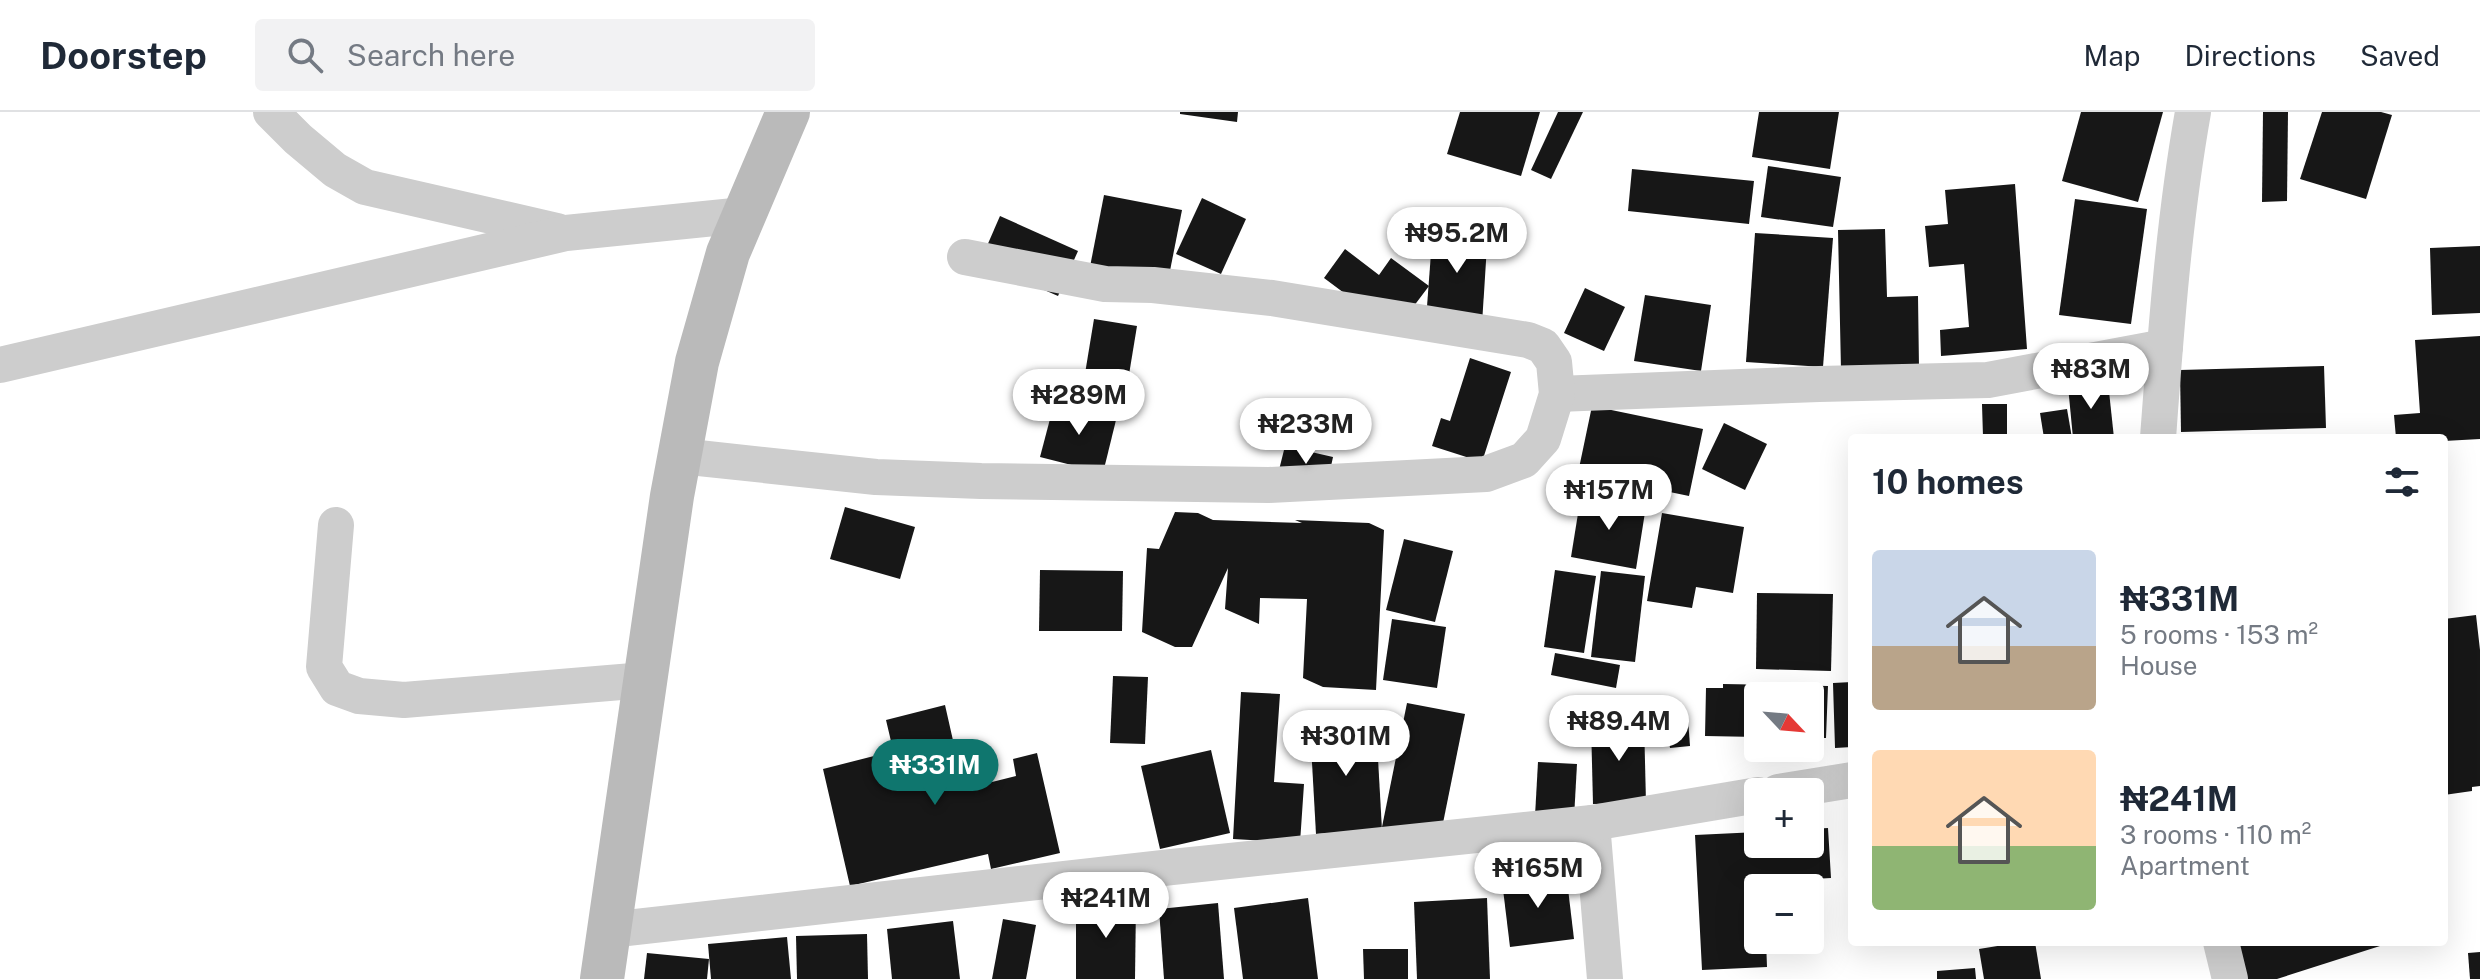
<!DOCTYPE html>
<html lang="en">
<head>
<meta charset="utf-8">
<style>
	:root { --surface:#fff; --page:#f2f2f3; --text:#1f2937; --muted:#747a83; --line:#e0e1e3; --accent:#0f766e }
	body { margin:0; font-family:"Public Sans",sans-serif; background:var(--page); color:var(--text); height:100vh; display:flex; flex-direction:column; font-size:30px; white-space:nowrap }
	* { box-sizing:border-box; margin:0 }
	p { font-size:26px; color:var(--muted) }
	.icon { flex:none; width:44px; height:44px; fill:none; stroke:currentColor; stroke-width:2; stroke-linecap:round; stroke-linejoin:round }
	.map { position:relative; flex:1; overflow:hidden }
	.sheet { position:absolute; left:1848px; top:322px; width:600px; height:512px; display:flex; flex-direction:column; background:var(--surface); border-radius:8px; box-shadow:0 8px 32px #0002 }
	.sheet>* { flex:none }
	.needle { width:52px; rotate:116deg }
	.fabs { position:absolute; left:1744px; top:570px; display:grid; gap:16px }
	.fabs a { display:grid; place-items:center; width:80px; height:80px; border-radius:8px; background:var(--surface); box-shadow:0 8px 32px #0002; font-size:40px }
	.price { position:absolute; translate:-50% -68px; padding:0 18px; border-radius:28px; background:#fff; color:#222; font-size:26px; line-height:52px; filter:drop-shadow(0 2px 4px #0008) }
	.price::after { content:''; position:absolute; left:50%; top:48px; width:24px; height:18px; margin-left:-12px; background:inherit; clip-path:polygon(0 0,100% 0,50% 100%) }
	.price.current { background:var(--accent); color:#fff }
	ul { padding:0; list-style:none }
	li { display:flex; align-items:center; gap:24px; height:200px; padding:0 24px }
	li span { display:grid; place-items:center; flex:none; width:224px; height:160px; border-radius:8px; color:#555 }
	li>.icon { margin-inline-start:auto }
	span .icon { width:96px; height:96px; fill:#fffc; stroke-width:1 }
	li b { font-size:34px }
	h2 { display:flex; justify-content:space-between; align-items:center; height:96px; padding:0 24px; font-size:34px }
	header { display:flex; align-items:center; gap:48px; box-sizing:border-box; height:112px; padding:0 40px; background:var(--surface); border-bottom:2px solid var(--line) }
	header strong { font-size:38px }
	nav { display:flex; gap:44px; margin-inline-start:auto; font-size:28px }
	.search { width:560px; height:72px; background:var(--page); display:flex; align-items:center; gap:20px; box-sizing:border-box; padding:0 28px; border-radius:8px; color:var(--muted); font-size:30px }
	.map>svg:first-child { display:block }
	.building { fill:#171717 }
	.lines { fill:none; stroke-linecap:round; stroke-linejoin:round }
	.street { stroke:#cdcdcd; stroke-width:36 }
	.secondary { stroke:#bababa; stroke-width:44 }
</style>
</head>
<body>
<header>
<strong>Doorstep</strong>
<div class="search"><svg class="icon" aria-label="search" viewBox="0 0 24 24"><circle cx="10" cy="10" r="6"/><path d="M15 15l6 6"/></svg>Search here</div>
<nav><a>Map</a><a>Directions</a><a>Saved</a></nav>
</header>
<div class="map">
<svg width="2480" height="867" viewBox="0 0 2480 867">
	<rect width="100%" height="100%" fill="#fff"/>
	<g class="building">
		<path d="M1180,0H1238L1237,10L1180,2Z"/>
		<path d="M1460,0H1540L1521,64L1447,42Z"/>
		<path d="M1558,0H1583L1551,67L1531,58Z"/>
		<path d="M1759,0H1839L1830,57L1752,45Z"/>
		<path d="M2081,0H2163L2138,90L2062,69Z"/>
		<path d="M2263,0H2288L2287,89L2262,90Z"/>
		<path d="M2322,0H2381L2392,3L2366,87L2300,67Z"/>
		<path d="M1768,54L1841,65L1833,115L1761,105Z"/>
		<path d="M1632,57L1754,69L1749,112L1628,99Z"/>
		<path d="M2015,72L2027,237L1941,244L1940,218L1969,215L1964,152L1929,155L1925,114L1948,112L1945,78Z"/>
		<path d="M1104,83L1182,98L1166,179L1088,165Z"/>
		<path d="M1202,86L1246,107L1221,162L1176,142Z"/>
		<path d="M2075,87L2147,97L2131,212L2059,203Z"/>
		<path d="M1000,104L1078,139L1058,184L980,150Z"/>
		<path d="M1433,114L1488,118L1482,212L1426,208Z"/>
		<path d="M1885,117L1887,185L1918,184L1919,256L1841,258L1838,118Z"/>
		<path d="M1755,121L1833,126L1823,255L1746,250Z"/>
		<path d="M2480,134V201L2432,203L2430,136Z"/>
		<path d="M1345,137L1379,163L1391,146L1429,174L1395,219L1324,166Z"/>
		<path d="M1585,176L1625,195L1604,239L1564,221Z"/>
		<path d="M1645,183L1711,193L1701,259L1634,249Z"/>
		<path d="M1094,207L1137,214L1123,299L1080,292Z"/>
		<path d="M2480,224V327L2444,329V326H2396L2394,303L2420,301L2415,228Z"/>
		<path d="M1470,246L1511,260L1482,350L1432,334L1441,306L1450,309Z"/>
		<path d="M2324,254L2326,316L2181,320L2180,258Z"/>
		<path d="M2108,270L2114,326H2073L2068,274Z"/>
		<path d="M1055,288L1117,304L1103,361L1040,345Z"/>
		<path d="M1982,292H2007V324L1983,325Z"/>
		<path d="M1592,294L1703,317L1689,384L1578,361Z"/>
		<path d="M2067,297L2072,326H2044L2040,301Z"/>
		<path d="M1724,311L1767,332L1745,378L1702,357Z"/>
		<path d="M1285,334L1333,345L1327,373L1278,362Z"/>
		<path d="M1581,383L1646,394L1636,457L1571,445Z"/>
		<path d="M845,395L915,415L900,467L830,447Z"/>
		<path d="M1175,400L1198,401L1213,408L1302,411L1295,408L1369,411L1384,418L1376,578L1323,575L1303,566L1307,487L1260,486L1259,512L1225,497L1228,456L1192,535H1175L1142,520L1147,436L1159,437Z"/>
		<path d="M1662,401L1744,415L1733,481L1696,475L1692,496L1647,489Z"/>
		<path d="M1404,427L1453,439L1435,510L1386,498Z"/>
		<path d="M1040,458L1123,459L1122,519H1039Z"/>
		<path d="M1555,458L1596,464L1584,541L1544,535Z"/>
		<path d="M1601,459L1645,464L1635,550L1591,545Z"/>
		<path d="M1757,481L1833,482L1831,559L1756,557Z"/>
		<path d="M2476,503L2480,538V674L2472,675V679L2444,683V507Z"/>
		<path d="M1392,507L1446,515L1437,576L1383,568Z"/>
		<path d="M1555,541L1620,553L1616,576L1551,563Z"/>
		<path d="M1113,564L1148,565L1145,632L1110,631Z"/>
		<path d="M1852,570V635L1835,636L1833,571Z"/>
		<path d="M1723,572L1828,574L1826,626H1810V584H1758V625L1705,624L1706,576H1723Z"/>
		<path d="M1241,580L1280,582L1274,670L1304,672L1300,731L1233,727Z"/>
		<path d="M1407,591L1465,602L1440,726L1382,715Z"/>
		<path d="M945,593L964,677L1016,664L1013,647L1037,641L1060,741L991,757L988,742L850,774L823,657L874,644L879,664L898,659L886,608Z"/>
		<path d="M1688,607L1690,634L1670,636L1667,609Z"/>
		<path d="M1644,609L1646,691L1593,692L1591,611Z"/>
		<path d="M1376,611L1382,718L1316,722L1310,615Z"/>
		<path d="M1211,638L1230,721L1160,737L1141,654Z"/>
		<path d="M1538,650L1577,652L1574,706L1535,704Z"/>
		<path d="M1828,716L1831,766L1763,770V776H1758V828H1766L1767,855L1702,858L1695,723L1758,720V732H1810V717Z"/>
		<path d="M1566,760L1574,827L1510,835L1502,769Z"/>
		<path d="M1308,786L1318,867H1243L1234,796Z"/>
		<path d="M1487,786L1490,867H1417L1414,790Z"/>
		<path d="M1076,790H1136L1135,867H1076Z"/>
		<path d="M1218,791L1224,867H1164L1159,797Z"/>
		<path d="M1003,807L1036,813L1026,867H992Z"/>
		<path d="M953,809L960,867H892L887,817Z"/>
		<path d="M867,822L868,867H797L796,824Z"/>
		<path d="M787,825L791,867H711L708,832Z"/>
		<path d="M2022,830H2035L2041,867H1984L1979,837Z"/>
		<path d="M2222,830H2379L2380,834L2277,867H2233Z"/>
		<path d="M1363,837H1408V867H1364Z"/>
		<path d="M2480,840V867H2470L2468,841Z"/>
		<path d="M647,841L709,847L707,867H644Z"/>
		<path d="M1975,856L1976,867H1937V859Z"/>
	</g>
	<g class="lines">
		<g class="street">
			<path d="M271,0L298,27L335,58L365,75L557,119"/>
			<path d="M0,253L566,121L744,103"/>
			<path d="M1557,282L1819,272L1988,268L2165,235"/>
			<path d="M2158,326C2166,217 2174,107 2193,0"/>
			<path d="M680,344L876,365L981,369L1269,373L1486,362L1524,348L1543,327L1557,282L1554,250L1543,234L1528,228L1272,186L1153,173L1105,172L965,145"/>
			<path d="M336,413L324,555L337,576L359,584L404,588L645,568"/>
			<path d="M1778,680L1852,668"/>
			<path d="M1592,711L1605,867"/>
			<path d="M609,818L1172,755L1592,711L1758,683"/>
			<path d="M2221,830L2230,867"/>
		</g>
		<path class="secondary" d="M602,867L672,384L697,250L728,141L788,0"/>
	</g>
</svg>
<div class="fabs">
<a><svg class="needle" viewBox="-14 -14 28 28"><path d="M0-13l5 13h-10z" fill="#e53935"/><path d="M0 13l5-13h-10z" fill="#747a83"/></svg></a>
<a>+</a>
<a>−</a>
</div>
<b class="price" style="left:1457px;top:163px">₦95.2M</b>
<b class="price" style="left:2091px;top:299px">₦83M</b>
<b class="price" style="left:1079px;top:325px">₦289M</b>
<b class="price" style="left:1306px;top:354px">₦233M</b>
<b class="price" style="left:1609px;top:420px">₦157M</b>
<b class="price" style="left:1619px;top:651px">₦89.4M</b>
<b class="price" style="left:1346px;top:666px">₦301M</b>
<b class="price current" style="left:935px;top:695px">₦331M</b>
<b class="price" style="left:1538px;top:798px">₦165M</b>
<b class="price" style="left:1106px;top:828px">₦241M</b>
<section class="sheet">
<h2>10 homes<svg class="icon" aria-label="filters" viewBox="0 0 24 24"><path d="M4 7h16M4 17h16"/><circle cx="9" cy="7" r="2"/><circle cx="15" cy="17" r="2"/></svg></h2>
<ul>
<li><span style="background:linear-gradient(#c9d6e8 60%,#b9a48a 0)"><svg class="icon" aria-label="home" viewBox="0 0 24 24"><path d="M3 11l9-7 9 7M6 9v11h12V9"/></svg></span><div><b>₦331M</b><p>5 rooms · 153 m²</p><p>House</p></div></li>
<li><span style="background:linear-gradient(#ffd9b3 60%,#8fb573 0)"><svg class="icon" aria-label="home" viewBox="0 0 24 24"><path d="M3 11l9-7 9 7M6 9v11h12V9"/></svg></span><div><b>₦241M</b><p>3 rooms · 110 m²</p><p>Apartment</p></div></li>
</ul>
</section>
</div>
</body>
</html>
